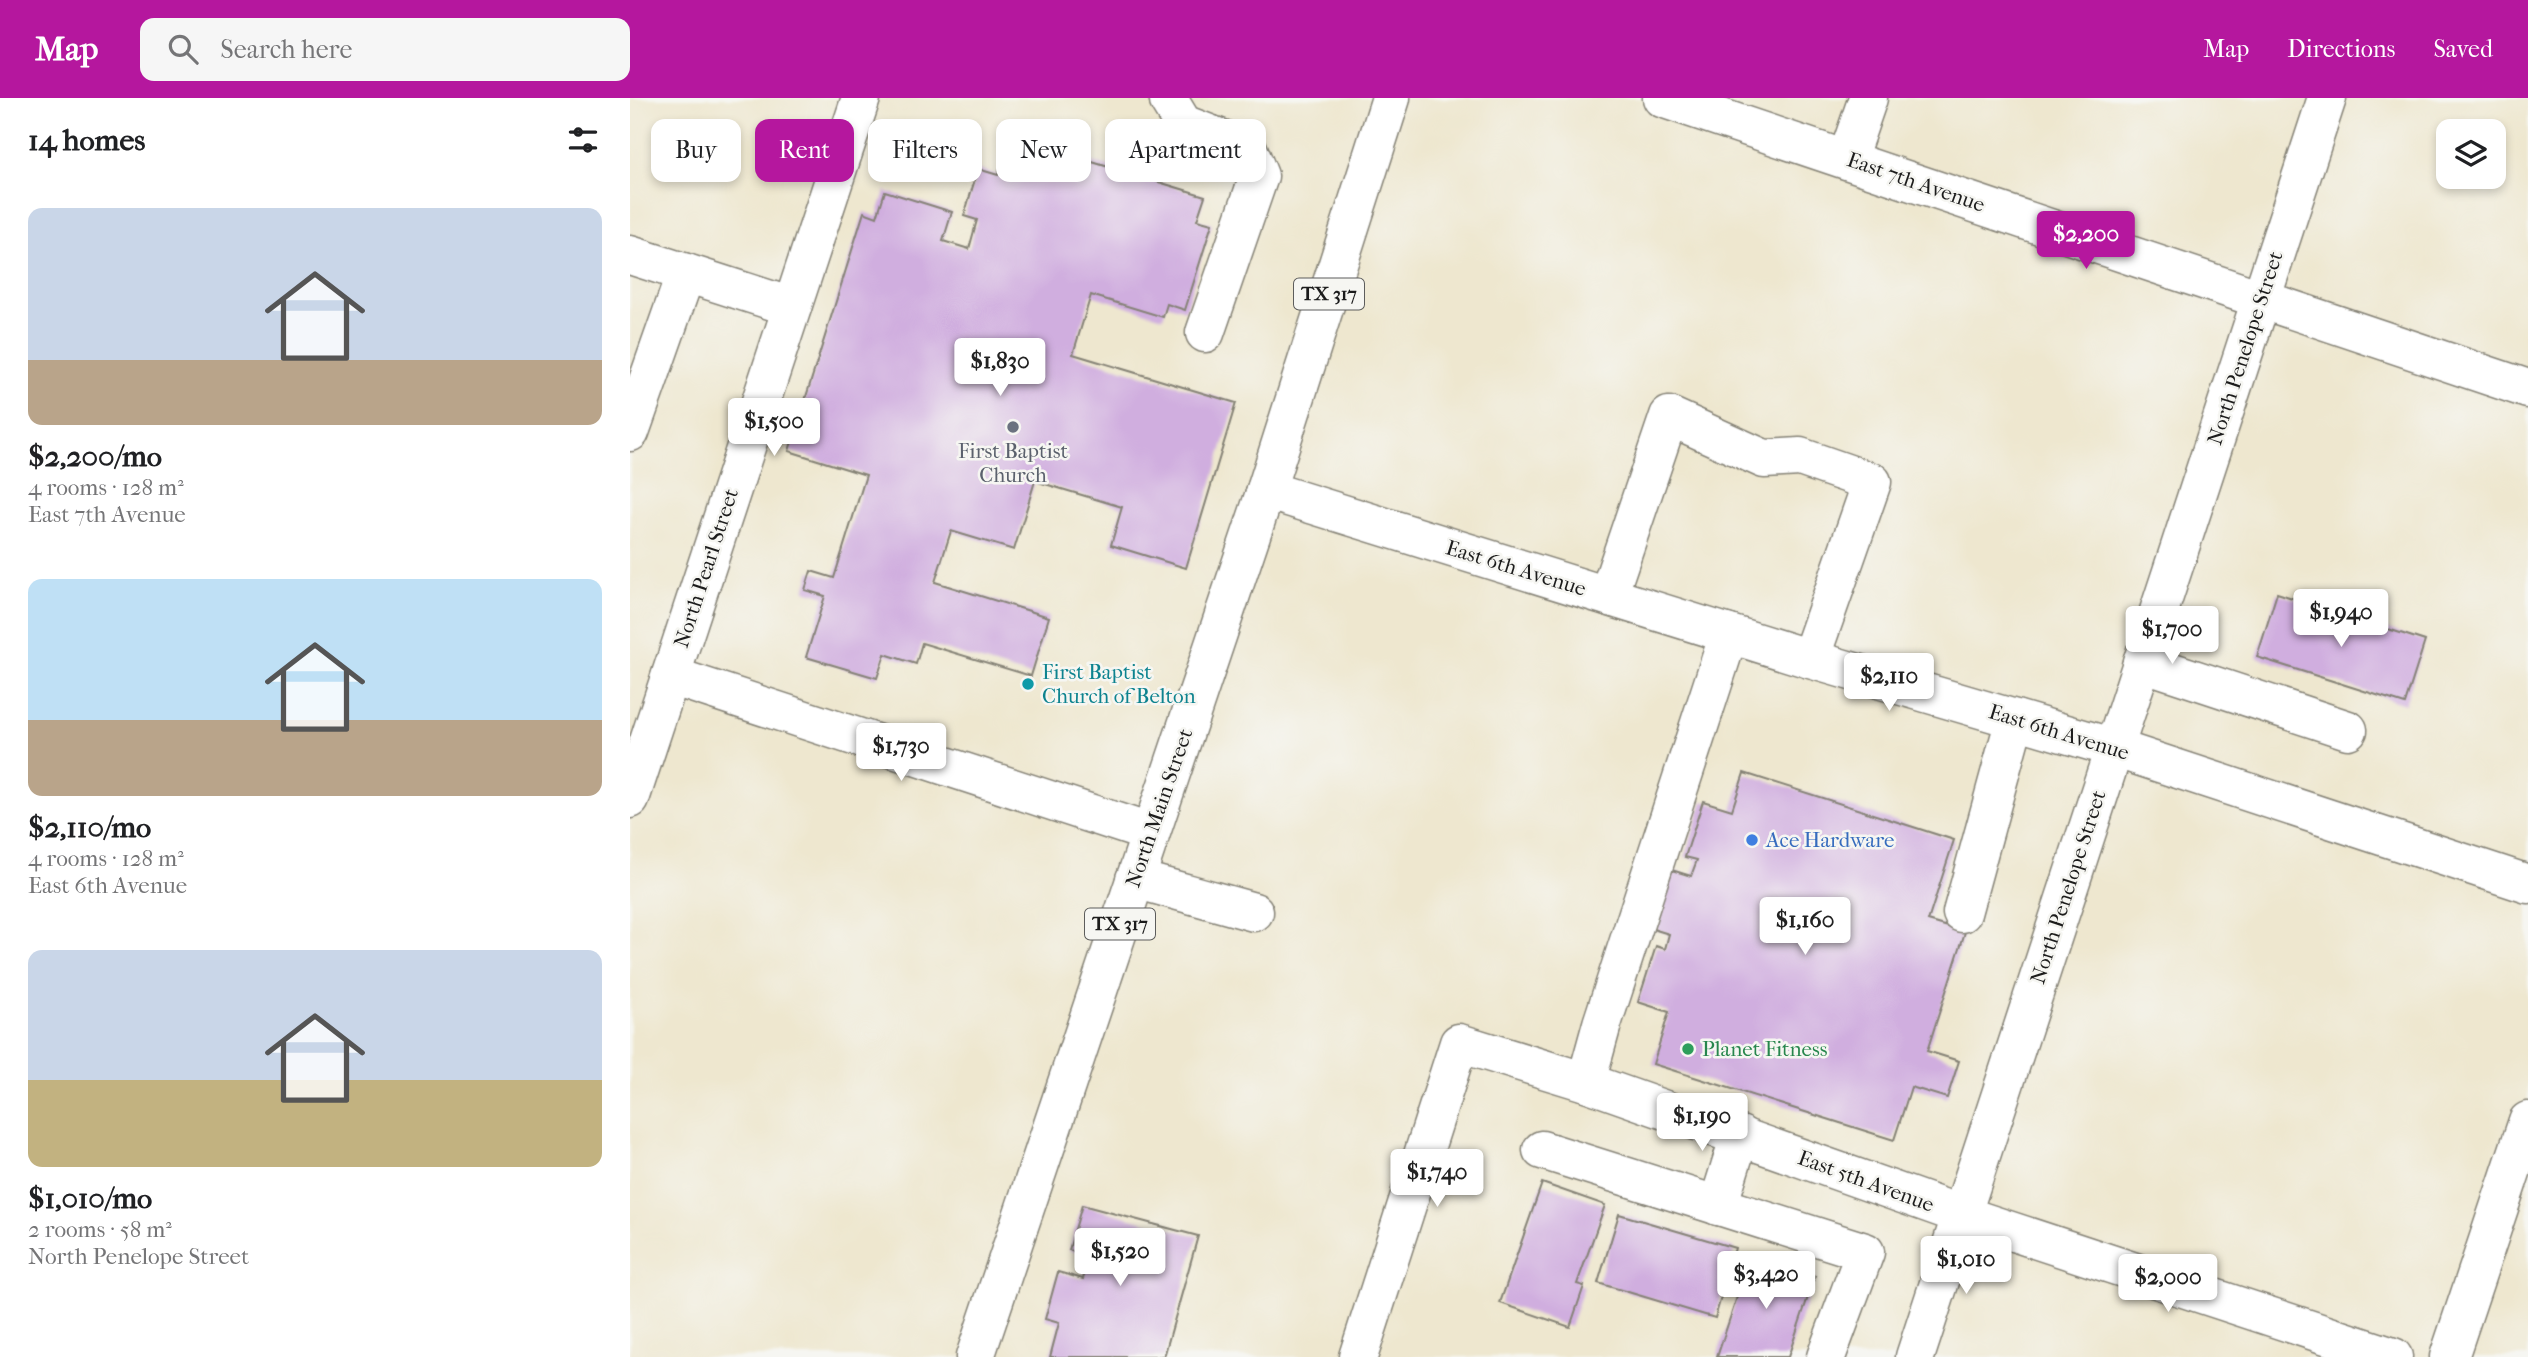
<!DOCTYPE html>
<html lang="en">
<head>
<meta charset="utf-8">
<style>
	:root { --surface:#fff; --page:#f6f6f6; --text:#202124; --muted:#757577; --accent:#b5179e }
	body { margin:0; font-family:"IM FELL French Canon",serif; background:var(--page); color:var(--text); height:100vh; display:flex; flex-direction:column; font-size:26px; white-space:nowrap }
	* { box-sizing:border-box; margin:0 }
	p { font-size:23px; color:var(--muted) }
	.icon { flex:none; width:38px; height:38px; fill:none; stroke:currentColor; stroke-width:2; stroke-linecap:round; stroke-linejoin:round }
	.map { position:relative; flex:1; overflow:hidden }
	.details { display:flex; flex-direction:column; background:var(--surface); width:630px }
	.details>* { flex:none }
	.banner { position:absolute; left:21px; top:21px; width:665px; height:63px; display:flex; gap:14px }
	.buttons { position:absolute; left:1806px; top:21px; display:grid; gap:14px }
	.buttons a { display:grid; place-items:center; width:70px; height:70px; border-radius:14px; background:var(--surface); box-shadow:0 4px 10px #0003; font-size:35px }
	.price { position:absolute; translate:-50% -60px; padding:0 16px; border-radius:7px; background:#fff; color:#222; font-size:23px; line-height:46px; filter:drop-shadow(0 2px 4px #0008) }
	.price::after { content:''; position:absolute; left:50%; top:42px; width:21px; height:16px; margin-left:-10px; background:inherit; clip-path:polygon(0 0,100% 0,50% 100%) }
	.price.on { background:var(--accent); color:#fff }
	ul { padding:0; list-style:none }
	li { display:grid; align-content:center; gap:14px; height:371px; padding:0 28px }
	li span { display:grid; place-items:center; height:217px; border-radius:14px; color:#555 }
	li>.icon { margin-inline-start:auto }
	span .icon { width:126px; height:126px; fill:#fffc; stroke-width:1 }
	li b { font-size:30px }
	h2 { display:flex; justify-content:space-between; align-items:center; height:84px; padding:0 28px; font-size:30px }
	.pill { padding:0 24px; border-radius:14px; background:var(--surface); box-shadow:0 4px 10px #0003; font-size:24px; line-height:63px }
	.pill.on { background:var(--accent); color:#fff }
	header { display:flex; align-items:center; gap:42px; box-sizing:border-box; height:98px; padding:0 35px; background:var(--accent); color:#fff }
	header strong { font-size:33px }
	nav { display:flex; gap:38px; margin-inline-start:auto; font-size:24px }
	.search { width:490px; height:63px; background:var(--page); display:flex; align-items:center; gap:18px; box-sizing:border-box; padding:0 24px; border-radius:14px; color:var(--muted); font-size:26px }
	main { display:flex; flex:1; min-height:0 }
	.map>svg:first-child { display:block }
	.building { fill:#d0aedf }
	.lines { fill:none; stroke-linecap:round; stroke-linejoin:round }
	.minor-casing { stroke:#858276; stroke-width:41 }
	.major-casing { stroke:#858276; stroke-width:41 }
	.minor { stroke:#fff; stroke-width:38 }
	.major { stroke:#fff; stroke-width:38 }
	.worship-dot { fill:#6b7280; stroke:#f6f6f2; stroke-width:2.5 }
	.culture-dot { fill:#0f9aa8; stroke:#f6f6f2; stroke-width:2.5 }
	.shop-dot { fill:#3f7fe0; stroke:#f6f6f2; stroke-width:2.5 }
	.leisure-dot { fill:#2e9e5b; stroke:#f6f6f2; stroke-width:2.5 }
	.labels { text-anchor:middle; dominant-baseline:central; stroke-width:5; stroke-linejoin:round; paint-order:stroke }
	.shield { fill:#f6f6f2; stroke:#5d5d5c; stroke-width:2 }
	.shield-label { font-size:19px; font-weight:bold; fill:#1c1c1c }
	.street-label { font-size:21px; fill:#1c1c1c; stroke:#f6f6f2 }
	.worship-label { font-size:21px; fill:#5b616d; stroke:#f6f6f2 }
	.culture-label { font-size:21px; fill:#0d838f; stroke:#f6f6f2; text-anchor:start }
	.shop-label { font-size:21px; fill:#366cbe; stroke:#f6f6f2; text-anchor:start }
	.leisure-label { font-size:21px; fill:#27864d; stroke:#f6f6f2; text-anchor:start }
</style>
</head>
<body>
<header>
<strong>Map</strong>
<div class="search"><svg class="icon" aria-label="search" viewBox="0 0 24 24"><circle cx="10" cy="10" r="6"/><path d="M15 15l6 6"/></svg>Search here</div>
<nav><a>Map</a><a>Directions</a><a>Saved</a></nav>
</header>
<main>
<section class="details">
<h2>14 homes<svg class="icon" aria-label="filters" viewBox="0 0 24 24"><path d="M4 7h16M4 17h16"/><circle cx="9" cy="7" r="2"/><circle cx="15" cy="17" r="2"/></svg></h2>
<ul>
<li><span style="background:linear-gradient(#c9d6e8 70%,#b9a48a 0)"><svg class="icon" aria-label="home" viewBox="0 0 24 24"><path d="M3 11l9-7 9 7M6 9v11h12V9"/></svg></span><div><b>$2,200/mo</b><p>4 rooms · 128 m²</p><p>East 7th Avenue</p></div></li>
<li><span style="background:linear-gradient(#bfe0f5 65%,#b9a48a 0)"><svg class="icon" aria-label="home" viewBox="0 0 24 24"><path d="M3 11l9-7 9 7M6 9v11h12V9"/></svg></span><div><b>$2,110/mo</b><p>4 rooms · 128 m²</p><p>East 6th Avenue</p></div></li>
<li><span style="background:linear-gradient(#c9d6e8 60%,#c2b280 0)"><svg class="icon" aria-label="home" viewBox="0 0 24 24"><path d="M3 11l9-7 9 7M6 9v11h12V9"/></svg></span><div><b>$1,010/mo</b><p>2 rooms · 58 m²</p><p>North Penelope Street</p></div></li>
</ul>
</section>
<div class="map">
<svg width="1898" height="1259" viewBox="0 0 1898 1259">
	<rect width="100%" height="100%" fill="#f6f6f2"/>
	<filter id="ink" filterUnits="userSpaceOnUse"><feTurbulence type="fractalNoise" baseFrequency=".0143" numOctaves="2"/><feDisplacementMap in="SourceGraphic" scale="14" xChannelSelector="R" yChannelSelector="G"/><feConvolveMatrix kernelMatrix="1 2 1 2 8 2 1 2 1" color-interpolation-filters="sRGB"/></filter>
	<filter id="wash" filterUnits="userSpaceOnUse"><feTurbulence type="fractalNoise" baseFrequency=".00686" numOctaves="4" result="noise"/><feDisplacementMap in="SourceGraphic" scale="28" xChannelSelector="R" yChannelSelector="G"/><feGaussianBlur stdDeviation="1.57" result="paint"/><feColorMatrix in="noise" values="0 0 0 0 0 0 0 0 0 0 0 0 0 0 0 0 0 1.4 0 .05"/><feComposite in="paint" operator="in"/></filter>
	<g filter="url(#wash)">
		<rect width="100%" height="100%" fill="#eee7cf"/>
		<g id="blocks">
			<g class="building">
				<path d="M379,39L575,98L567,122L582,126L555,212L537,206L533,219L461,197L443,256L606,305L556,470L481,447L492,409L405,383L384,452L321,433L305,484L419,519L401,578L292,545L286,566L255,556L247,580L176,559L195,498L175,492L181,473L204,480L236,377L159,353L234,114L247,119L255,93L322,114L313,143L339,151L347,122L334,118L348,71L368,77Z"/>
				<path d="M1647,495L1795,543L1775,606L1627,559Z"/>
				<path d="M1114,675L1324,742L1298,823L1335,834L1297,953L1329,963L1317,1000L1281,989L1264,1042L1023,966L1039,914L1008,904L1026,848L1035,851L1039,836L1013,828L1032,769L1061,778L1067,762L1055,759L1073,703L1102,712Z"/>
				<path d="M912,1085L975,1107L947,1186L954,1188L940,1229L870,1205Z"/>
				<path d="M452,1107L568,1138L534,1259H420L429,1225L415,1221L428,1174L453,1181L460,1158L439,1152Z"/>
				<path d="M989,1116L1105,1150L1085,1220L968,1185Z"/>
				<path d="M1121,1157L1185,1178L1158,1259H1087Z"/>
			</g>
		</g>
	</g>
	<g filter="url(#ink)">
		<use href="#blocks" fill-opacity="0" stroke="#858276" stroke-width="2"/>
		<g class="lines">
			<defs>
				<g id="minor">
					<path d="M540,0L539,3L553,26L618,51L629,78L575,235"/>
					<path d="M1032,0L1898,291"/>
					<path d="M1217,61L1238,0"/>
					<path d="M0,157L162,209"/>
					<path d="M0,334L56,175"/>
					<path d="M978,498L1039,318L1134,361L1170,359L1242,384L1180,561"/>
					<path d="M1512,564L1718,632"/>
					<path d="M41,578L520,735"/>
					<path d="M0,701L231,0"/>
					<path d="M505,781L624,814"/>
					<path d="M1332,815L1385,621"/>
					<path d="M956,984L972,926L1099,536"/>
					<path d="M912,1052L1235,1154L1196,1259"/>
					<path d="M1088,1108L1110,1037"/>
					<path d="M728,1259L829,945L956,984L1332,1117L1763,1259"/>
					<path d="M1285,1259L1697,0"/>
					<path d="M1819,1259L1898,1023"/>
				</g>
				<g id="major">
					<path d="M636,392L1180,561L1484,650L1898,786"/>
					<path d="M345,1259L636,392L761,0"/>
				</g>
			</defs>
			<use href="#minor" class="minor-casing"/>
			<use href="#major" class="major-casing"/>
			<use href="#minor" class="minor"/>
			<use href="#major" class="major"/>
		</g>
	</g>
	<circle class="worship-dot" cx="383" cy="329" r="7"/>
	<circle class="culture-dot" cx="398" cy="586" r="7"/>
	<circle class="shop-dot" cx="1122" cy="742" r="7"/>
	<circle class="leisure-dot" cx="1058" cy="951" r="7"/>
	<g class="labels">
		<g class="shield">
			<rect x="664" y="180.5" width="70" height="31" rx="5"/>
			<rect x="455" y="810.5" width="70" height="31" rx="5"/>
		</g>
		<g class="shield-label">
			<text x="699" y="196">TX 317</text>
			<text x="490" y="826">TX 317</text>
		</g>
		<g class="street-label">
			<text transform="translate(1286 84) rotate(19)">East 7th Avenue</text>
			<text transform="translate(1615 250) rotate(-72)">North Penelope Street</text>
			<text transform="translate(76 470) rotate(-72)">North Pearl Street</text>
			<text transform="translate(886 470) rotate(17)">East 6th Avenue</text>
			<text transform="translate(1429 634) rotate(17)">East 6th Avenue</text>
			<text transform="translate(529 710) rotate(-71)">North Main Street</text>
			<text transform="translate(1438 789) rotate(-72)">North Penelope Street</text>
			<text transform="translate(1236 1083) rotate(20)">East 5th Avenue</text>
		</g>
		<g class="worship-label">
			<text x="383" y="353">First Baptist<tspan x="383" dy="24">Church</tspan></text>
		</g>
		<g class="culture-label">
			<text x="412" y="574">First Baptist<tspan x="412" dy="24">Church of Belton</tspan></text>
		</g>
		<g class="shop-label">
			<text x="1136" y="742">Ace Hardware</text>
		</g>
		<g class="leisure-label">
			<text x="1072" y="951">Planet Fitness</text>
		</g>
	</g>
</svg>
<div class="buttons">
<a><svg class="icon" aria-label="layers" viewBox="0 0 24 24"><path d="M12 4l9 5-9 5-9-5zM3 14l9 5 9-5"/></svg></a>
</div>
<b class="price on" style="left:1456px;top:173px">$2,200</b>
<b class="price" style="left:370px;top:300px">$1,830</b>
<b class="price" style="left:144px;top:360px">$1,500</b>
<b class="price" style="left:1711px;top:551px">$1,940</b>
<b class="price" style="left:1542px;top:568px">$1,700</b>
<b class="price" style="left:1259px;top:615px">$2,110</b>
<b class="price" style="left:271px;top:685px">$1,730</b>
<b class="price" style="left:1175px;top:859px">$1,160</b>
<b class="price" style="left:1072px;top:1055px">$1,190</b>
<b class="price" style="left:807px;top:1111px">$1,740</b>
<b class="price" style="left:490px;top:1190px">$1,520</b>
<b class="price" style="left:1336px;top:1198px">$1,010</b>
<b class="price" style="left:1136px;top:1213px">$3,420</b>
<b class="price" style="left:1538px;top:1216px">$2,000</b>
<div class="banner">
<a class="pill">Buy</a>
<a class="pill on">Rent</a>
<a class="pill">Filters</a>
<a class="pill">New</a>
<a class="pill">Apartment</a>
</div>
</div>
</main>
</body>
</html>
